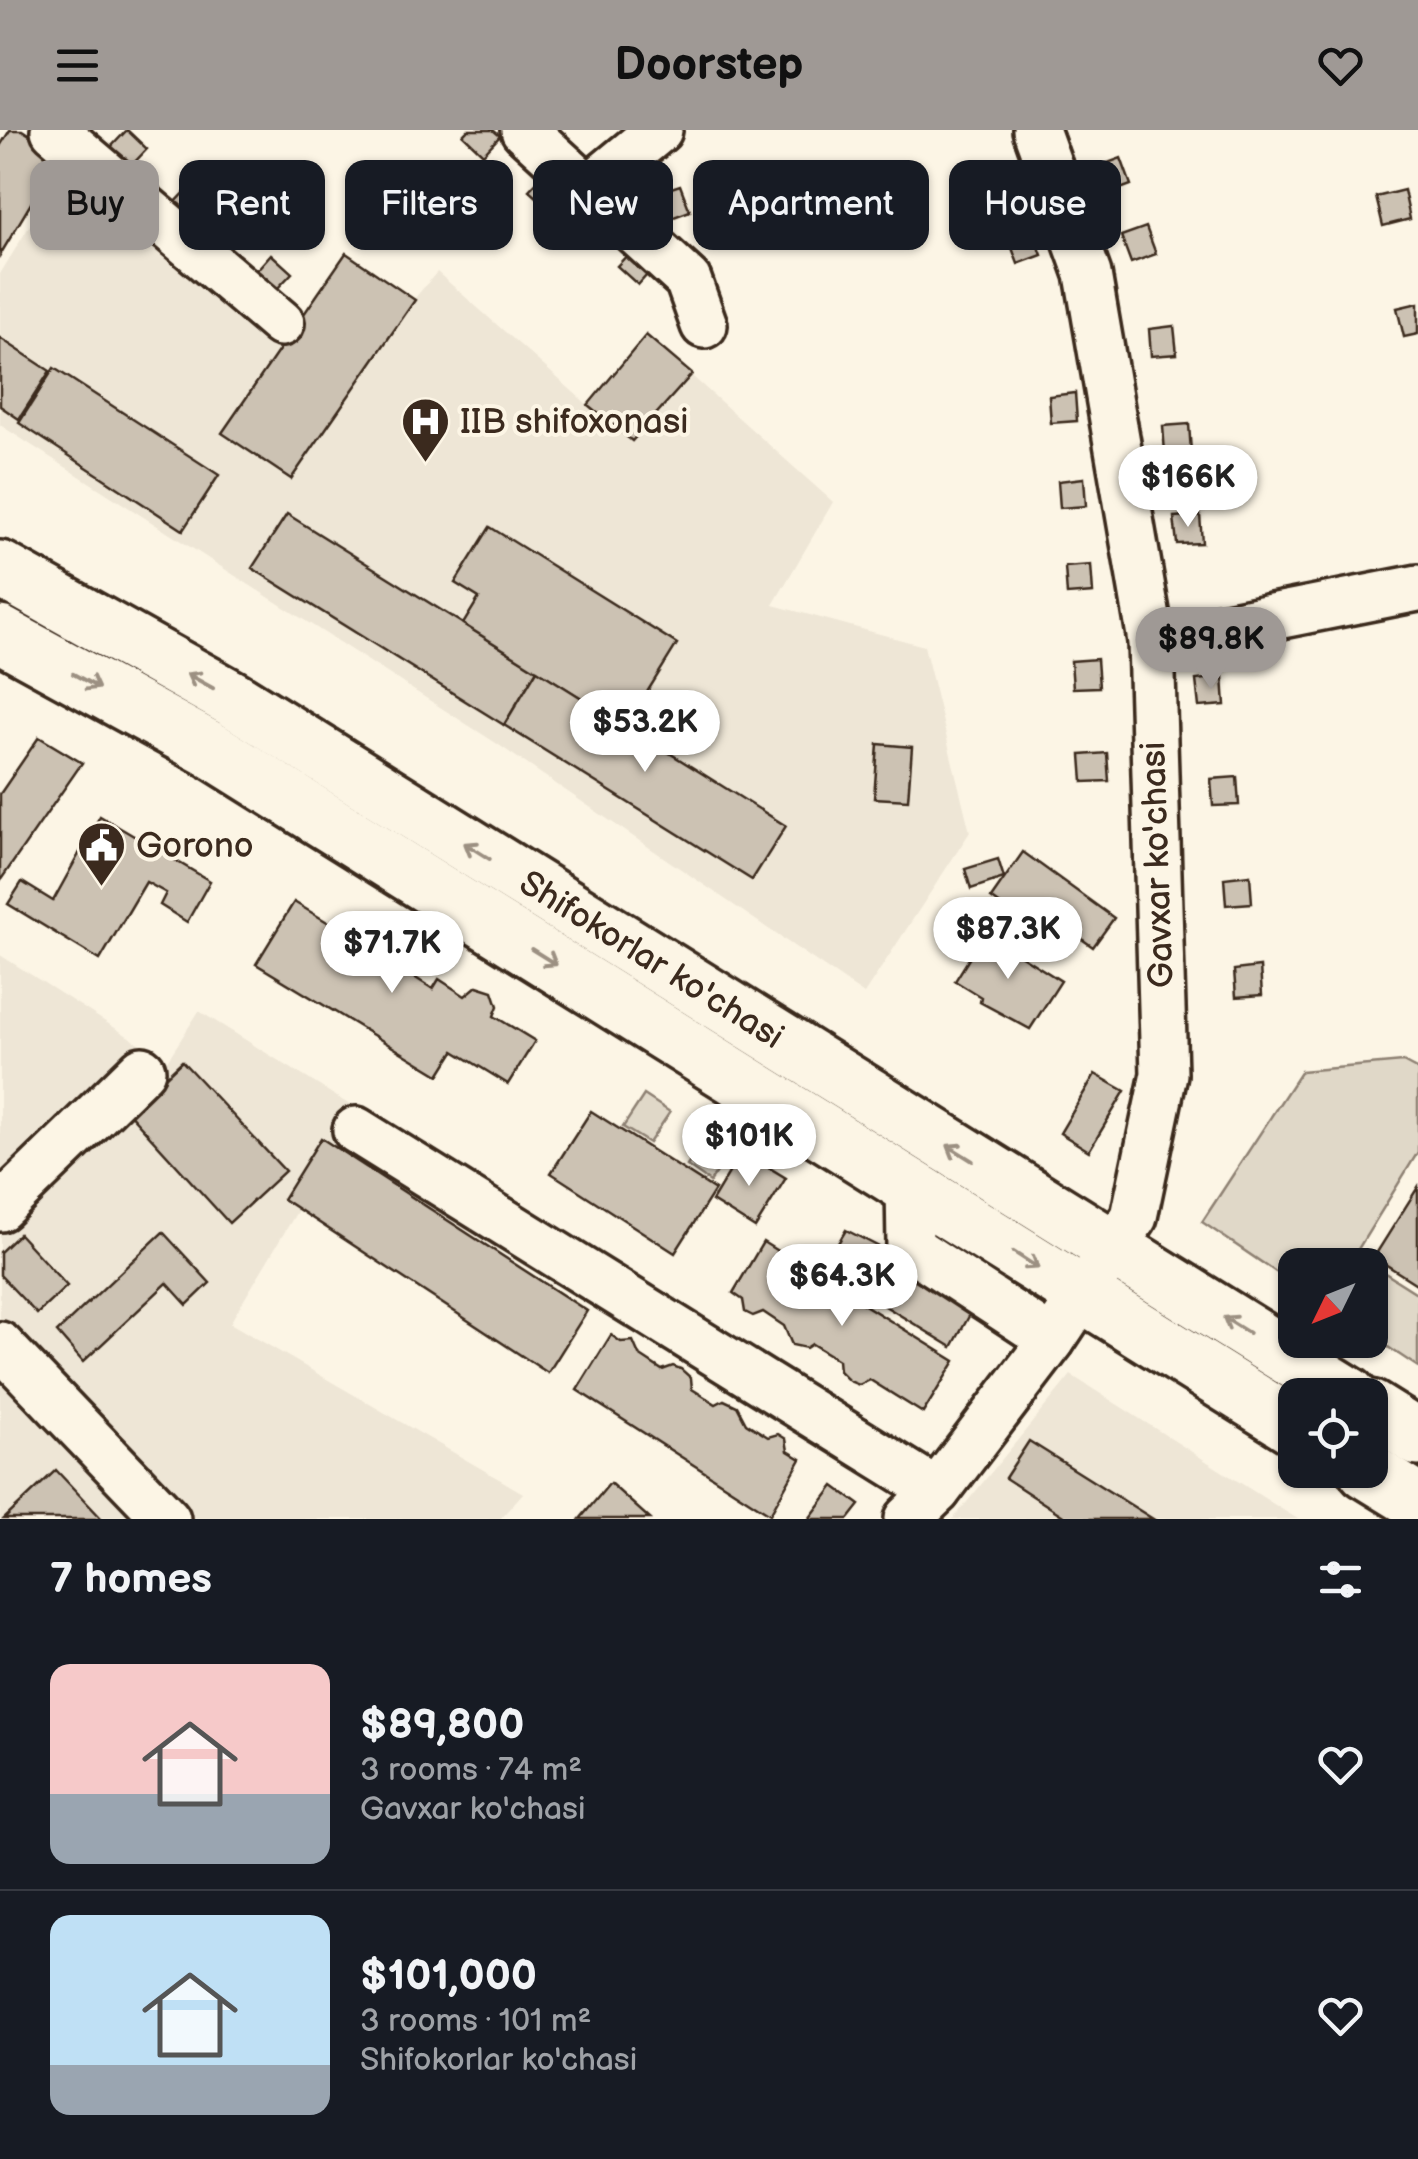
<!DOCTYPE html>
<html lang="en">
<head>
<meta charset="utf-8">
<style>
	:root { --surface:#171b24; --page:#242831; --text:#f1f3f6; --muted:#9ea1a6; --line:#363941; --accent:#9f9995 }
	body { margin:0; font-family:"Balsamiq Sans",sans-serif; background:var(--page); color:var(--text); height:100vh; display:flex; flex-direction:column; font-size:38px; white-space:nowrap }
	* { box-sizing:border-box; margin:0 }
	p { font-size:32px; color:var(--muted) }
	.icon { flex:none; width:55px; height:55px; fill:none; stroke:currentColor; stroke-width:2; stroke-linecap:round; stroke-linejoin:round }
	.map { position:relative; height:1389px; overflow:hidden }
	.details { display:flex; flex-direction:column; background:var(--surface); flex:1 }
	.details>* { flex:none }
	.guide { position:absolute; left:30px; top:30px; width:1360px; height:90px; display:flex; gap:20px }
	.needle { width:65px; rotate:227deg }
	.tools { position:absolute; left:1278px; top:1118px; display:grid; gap:20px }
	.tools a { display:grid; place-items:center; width:110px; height:110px; border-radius:20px; background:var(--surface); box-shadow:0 2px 8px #0004; font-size:50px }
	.price { position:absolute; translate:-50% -85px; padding:0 22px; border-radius:35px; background:#fff; color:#222; font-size:32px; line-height:65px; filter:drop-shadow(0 2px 5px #0008) }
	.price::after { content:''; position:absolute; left:50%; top:60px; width:30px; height:22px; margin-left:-15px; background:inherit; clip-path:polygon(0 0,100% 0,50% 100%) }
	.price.selected { background:var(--accent); color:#111 }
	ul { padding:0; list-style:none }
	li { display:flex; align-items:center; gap:30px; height:250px; padding:0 50px }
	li+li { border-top:2px solid var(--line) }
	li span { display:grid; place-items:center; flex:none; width:280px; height:200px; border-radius:20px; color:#555 }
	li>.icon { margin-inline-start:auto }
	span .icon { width:120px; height:120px; fill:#fffc; stroke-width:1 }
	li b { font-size:42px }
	h2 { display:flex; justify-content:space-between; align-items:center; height:120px; padding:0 50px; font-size:42px }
	.tag { padding:0 35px; border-radius:20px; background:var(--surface); box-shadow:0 2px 8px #0004; font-size:35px; line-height:90px }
	.tag.selected { background:var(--accent); color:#111 }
	header { display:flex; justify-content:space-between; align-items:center; height:130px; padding:0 50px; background:var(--accent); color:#111; font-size:45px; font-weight:800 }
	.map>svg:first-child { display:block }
	.built { fill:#eee6d6 }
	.green { fill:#e0d8c8; stroke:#8e8173; stroke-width:2.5 }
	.building { fill:#ccc2b3; stroke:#3b2a1e; stroke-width:2.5 }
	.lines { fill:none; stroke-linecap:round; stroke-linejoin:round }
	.minor-casing { stroke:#3b2a1e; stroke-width:52 }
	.major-casing { stroke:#3b2a1e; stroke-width:62 }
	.minor { stroke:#fcf5e5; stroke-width:45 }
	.major { stroke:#fcf5e5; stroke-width:55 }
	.oneway { stroke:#9c9082 }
	.labels { text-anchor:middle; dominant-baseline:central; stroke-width:8; stroke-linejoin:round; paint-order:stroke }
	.poi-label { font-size:35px; fill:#3b2a1e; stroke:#fcf5e5; text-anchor:start }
	.street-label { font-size:35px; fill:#3b2a1e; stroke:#fcf5e5 }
</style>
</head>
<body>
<header><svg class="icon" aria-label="menu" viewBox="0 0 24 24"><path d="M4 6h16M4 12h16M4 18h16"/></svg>Doorstep<svg class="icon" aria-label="heart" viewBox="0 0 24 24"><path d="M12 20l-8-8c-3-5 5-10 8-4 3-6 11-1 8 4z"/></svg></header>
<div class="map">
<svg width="1418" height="1389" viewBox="0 0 1418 1389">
	<rect width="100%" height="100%" fill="#fcf5e5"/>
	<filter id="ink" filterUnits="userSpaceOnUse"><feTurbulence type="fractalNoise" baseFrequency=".01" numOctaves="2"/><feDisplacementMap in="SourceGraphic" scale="20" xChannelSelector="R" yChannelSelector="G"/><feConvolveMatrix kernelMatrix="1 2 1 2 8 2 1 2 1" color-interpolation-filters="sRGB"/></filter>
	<g filter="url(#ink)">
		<g class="built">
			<path d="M68,33L288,210L346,123L414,169L437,142L588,275L646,205L833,372L773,475L924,516L970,702L864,864L496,613L0,295V144Z"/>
			<path d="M0,825L167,931L199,881L358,980L230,1193L523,1363L500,1389H0Z"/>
			<path d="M1071,1245L1283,1380L1298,1389H953Z"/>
		</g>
		<g class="green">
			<path d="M1403,932L1418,940V1022L1355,1124L1418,1164V1237L1370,1205V1135H1295V1155L1202,1092L1301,941Z"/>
			<path d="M644,965L670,982L649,1013L623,997Z"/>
			<path d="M707,1006L731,1022L710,1052L687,1036Z"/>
		</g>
		<g class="building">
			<path d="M10,0H22L60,25L0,125V16Z"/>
			<path d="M127,0L147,19L130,37L110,18Z"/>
			<path d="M468,0H493L500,6L483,24L463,5Z"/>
			<path d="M1121,28L1131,55L1107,64L1097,37Z"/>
			<path d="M546,42L567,61L550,79L529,60Z"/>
			<path d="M680,55L690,81L666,90L656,63Z"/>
			<path d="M191,56L211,75L194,92L174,74Z"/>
			<path d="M1404,60L1410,89L1383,96L1376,67Z"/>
			<path d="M1146,97L1156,124L1131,133L1121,106Z"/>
			<path d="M1032,98L1042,125L1018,134L1008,107Z"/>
			<path d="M634,118L654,137L638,155L617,136Z"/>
			<path d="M346,123L415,170L291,349L222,303Z"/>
			<path d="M271,124L292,143L275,161L255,142Z"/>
			<path d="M1418,173V204L1404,207L1397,178Z"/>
			<path d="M1174,196L1177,224L1151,226L1149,199Z"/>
			<path d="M646,205L692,244L632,311L588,275Z"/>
			<path d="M0,208L50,241L19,289L0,276Z"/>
			<path d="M54,238L219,345L183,400L19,293Z"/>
			<path d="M1075,263L1077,291L1051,293L1049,266Z"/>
			<path d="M1189,294L1191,322L1165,323L1163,296Z"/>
			<path d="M1084,348L1086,376L1060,378L1058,351Z"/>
			<path d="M287,384L537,540L504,595L252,438Z"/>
			<path d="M1200,385L1202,413L1177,414L1174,387Z"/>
			<path d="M490,397L677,514L626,596L463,494L479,468L455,453Z"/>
			<path d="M1091,435L1093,463L1067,465L1065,437Z"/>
			<path d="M1097,529L1099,557L1073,558L1071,531Z"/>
			<path d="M537,540L786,696L752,750L504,595Z"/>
			<path d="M1223,547L1225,575L1199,577L1196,550Z"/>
			<path d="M39,607L82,633L0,751V664Z"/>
			<path d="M878,614L912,617L908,670L874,668Z"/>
			<path d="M1107,623L1109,651L1083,652L1081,625Z"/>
			<path d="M1237,647L1239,675L1213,676L1211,649Z"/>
			<path d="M100,686L210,751L187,792L160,775L166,763L146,752L100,830L8,774L22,752L53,771Z"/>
			<path d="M1023,722L1114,788L1093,817L1038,778L1027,794L991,768Z"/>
			<path d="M998,729L1004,748L971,759L965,739Z"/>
			<path d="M1250,745L1252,773L1226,775L1224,748Z"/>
			<path d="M294,772L359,811L374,796L395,802L399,823L392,833L433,859L439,849L465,866L477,856L493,861L498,876L494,886L535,911L508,954L454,921L439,945L256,834Z"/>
			<path d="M985,803L1061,851L1030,899L980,872L981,867L955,851Z"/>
			<path d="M1260,837L1262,865L1236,867L1234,840Z"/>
			<path d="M182,931L285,1041L229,1093L128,982Z"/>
			<path d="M1095,944L1125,961L1089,1021L1060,1003Z"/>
			<path d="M591,981L715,1060L675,1123L551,1043Z"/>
			<path d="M321,1008L587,1181L548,1243L283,1069Z"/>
			<path d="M742,1021L786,1048L755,1098L712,1071Z"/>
			<path d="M1418,1057V1155L1374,1127Z"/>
			<path d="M846,1100L891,1123L973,1179L952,1217L823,1138Z"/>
			<path d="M163,1102L210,1153L187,1175L167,1153L83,1232L57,1202Z"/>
			<path d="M19,1104L67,1156L37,1184L0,1145V1122Z"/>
			<path d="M763,1112L955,1231L923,1283L870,1250L859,1255L849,1251L839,1241L838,1230L812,1214L806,1218L792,1215L784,1196L763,1182L753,1186L745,1182L743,1170L733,1163Z"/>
			<path d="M611,1205L621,1212L633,1211L639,1225L662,1240L673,1236L681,1239L691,1248L692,1259L716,1274L724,1270L737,1276L746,1293L768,1307L778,1304L786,1309L788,1321L801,1329L770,1384L577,1260Z"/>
			<path d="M1029,1311L1153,1389H1068L1005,1348Z"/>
			<path d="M56,1340L102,1389H4Z"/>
			<path d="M610,1353L650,1389H580Z"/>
			<path d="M834,1356L860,1375L849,1389H809Z"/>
		</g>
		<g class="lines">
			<defs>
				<g id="minor">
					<path d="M54,0L281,193"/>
					<path d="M524,0L688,150L704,195"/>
					<path d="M589,58L659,0"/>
					<path d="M1151,511L1418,458"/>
					<path d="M356,1000L937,1361"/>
					<path d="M909,1054L910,1117L1052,1210"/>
					<path d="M0,1078L142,940"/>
					<path d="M0,1215L167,1389"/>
					<path d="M908,1389L937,1361L1052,1210L1134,1087L1164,944L1151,511L1088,144L1036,0"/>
				</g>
				<g id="major">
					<path id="s1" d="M0,439L233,569L1349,1265"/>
					<path d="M0,504L210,619L1295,1297"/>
					<path d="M1370,1278L1418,1308"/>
					<path d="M1366,1340L1418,1372"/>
				</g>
			</defs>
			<use href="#minor" class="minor-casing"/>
			<use href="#major" class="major-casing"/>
			<use href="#minor" class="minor"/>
			<use href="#major" class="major"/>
		</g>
		<defs><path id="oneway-shaft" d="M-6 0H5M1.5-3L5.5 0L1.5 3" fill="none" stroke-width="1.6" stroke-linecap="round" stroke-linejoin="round" transform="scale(2.5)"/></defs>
		<g class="oneway">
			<use href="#oneway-shaft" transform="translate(86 551) rotate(29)"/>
			<use href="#oneway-shaft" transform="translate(200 551) rotate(-151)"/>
			<use href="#oneway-shaft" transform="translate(477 721) rotate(-148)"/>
			<use href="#oneway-shaft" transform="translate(544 827) rotate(32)"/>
			<use href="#oneway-shaft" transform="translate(960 1023) rotate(-148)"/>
			<use href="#oneway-shaft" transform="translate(1026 1130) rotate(33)"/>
			<use href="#oneway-shaft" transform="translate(1236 1195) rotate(-148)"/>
		</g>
	</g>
	<defs>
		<symbol id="hospital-pin" viewBox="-11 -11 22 30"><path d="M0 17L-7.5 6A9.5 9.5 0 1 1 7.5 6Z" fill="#3b2a1e" stroke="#fcf5e5"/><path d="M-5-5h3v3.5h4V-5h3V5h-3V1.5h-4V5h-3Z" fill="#fff"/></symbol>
		<symbol id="civic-pin" viewBox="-11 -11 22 30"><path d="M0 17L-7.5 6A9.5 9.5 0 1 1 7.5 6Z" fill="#3b2a1e" stroke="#fcf5e5"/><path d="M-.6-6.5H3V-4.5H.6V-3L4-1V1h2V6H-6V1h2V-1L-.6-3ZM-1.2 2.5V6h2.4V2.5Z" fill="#fff"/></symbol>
	</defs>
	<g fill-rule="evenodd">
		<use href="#hospital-pin" x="398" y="264" width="55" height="75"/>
		<use href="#civic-pin" x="74" y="688" width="55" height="75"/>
	</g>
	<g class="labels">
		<g class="poi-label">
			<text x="460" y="292">IIB shifoxonasi</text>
			<text x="136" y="716">Gorono</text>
		</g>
		<g class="street-label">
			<text transform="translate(1158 735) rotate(-92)">Gavxar ko'chasi</text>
			<text stroke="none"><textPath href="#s1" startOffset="760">Shifokorlar ko'chasi</textPath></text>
		</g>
	</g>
</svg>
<div class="tools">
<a><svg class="needle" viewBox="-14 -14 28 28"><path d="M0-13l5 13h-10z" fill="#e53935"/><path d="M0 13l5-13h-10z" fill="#9ea1a6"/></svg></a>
<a><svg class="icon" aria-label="locate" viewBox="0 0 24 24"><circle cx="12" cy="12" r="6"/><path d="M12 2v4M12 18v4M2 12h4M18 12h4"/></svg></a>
</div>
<b class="price" style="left:1188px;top:400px">$166K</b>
<b class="price selected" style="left:1211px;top:562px">$89.8K</b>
<b class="price" style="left:645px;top:645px">$53.2K</b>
<b class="price" style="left:1008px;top:852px">$87.3K</b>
<b class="price" style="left:392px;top:866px">$71.7K</b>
<b class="price" style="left:749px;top:1059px">$101K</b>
<b class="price" style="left:842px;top:1199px">$64.3K</b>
<div class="guide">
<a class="tag selected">Buy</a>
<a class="tag">Rent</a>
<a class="tag">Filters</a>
<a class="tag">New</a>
<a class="tag">Apartment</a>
<a class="tag">House</a>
</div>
</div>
<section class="details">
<h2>7 homes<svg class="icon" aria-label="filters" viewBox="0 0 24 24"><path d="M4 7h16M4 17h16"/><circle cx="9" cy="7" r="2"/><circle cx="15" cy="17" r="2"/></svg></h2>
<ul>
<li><span style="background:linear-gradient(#f6c9c9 65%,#9aa5b1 0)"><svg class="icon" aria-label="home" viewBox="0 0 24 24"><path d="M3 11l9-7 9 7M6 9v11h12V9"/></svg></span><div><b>$89,800</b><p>3 rooms · 74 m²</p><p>Gavxar ko'chasi</p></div><svg class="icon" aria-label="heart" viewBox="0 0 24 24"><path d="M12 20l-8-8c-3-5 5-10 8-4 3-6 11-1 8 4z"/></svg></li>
<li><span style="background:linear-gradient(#bfe0f5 75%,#9aa5b1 0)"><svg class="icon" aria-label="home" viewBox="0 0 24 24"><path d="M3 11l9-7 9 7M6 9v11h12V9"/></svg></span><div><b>$101,000</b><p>3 rooms · 101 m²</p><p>Shifokorlar ko'chasi</p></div><svg class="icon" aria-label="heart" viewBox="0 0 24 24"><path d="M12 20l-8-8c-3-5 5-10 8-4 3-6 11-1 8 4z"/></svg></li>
</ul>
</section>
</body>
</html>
